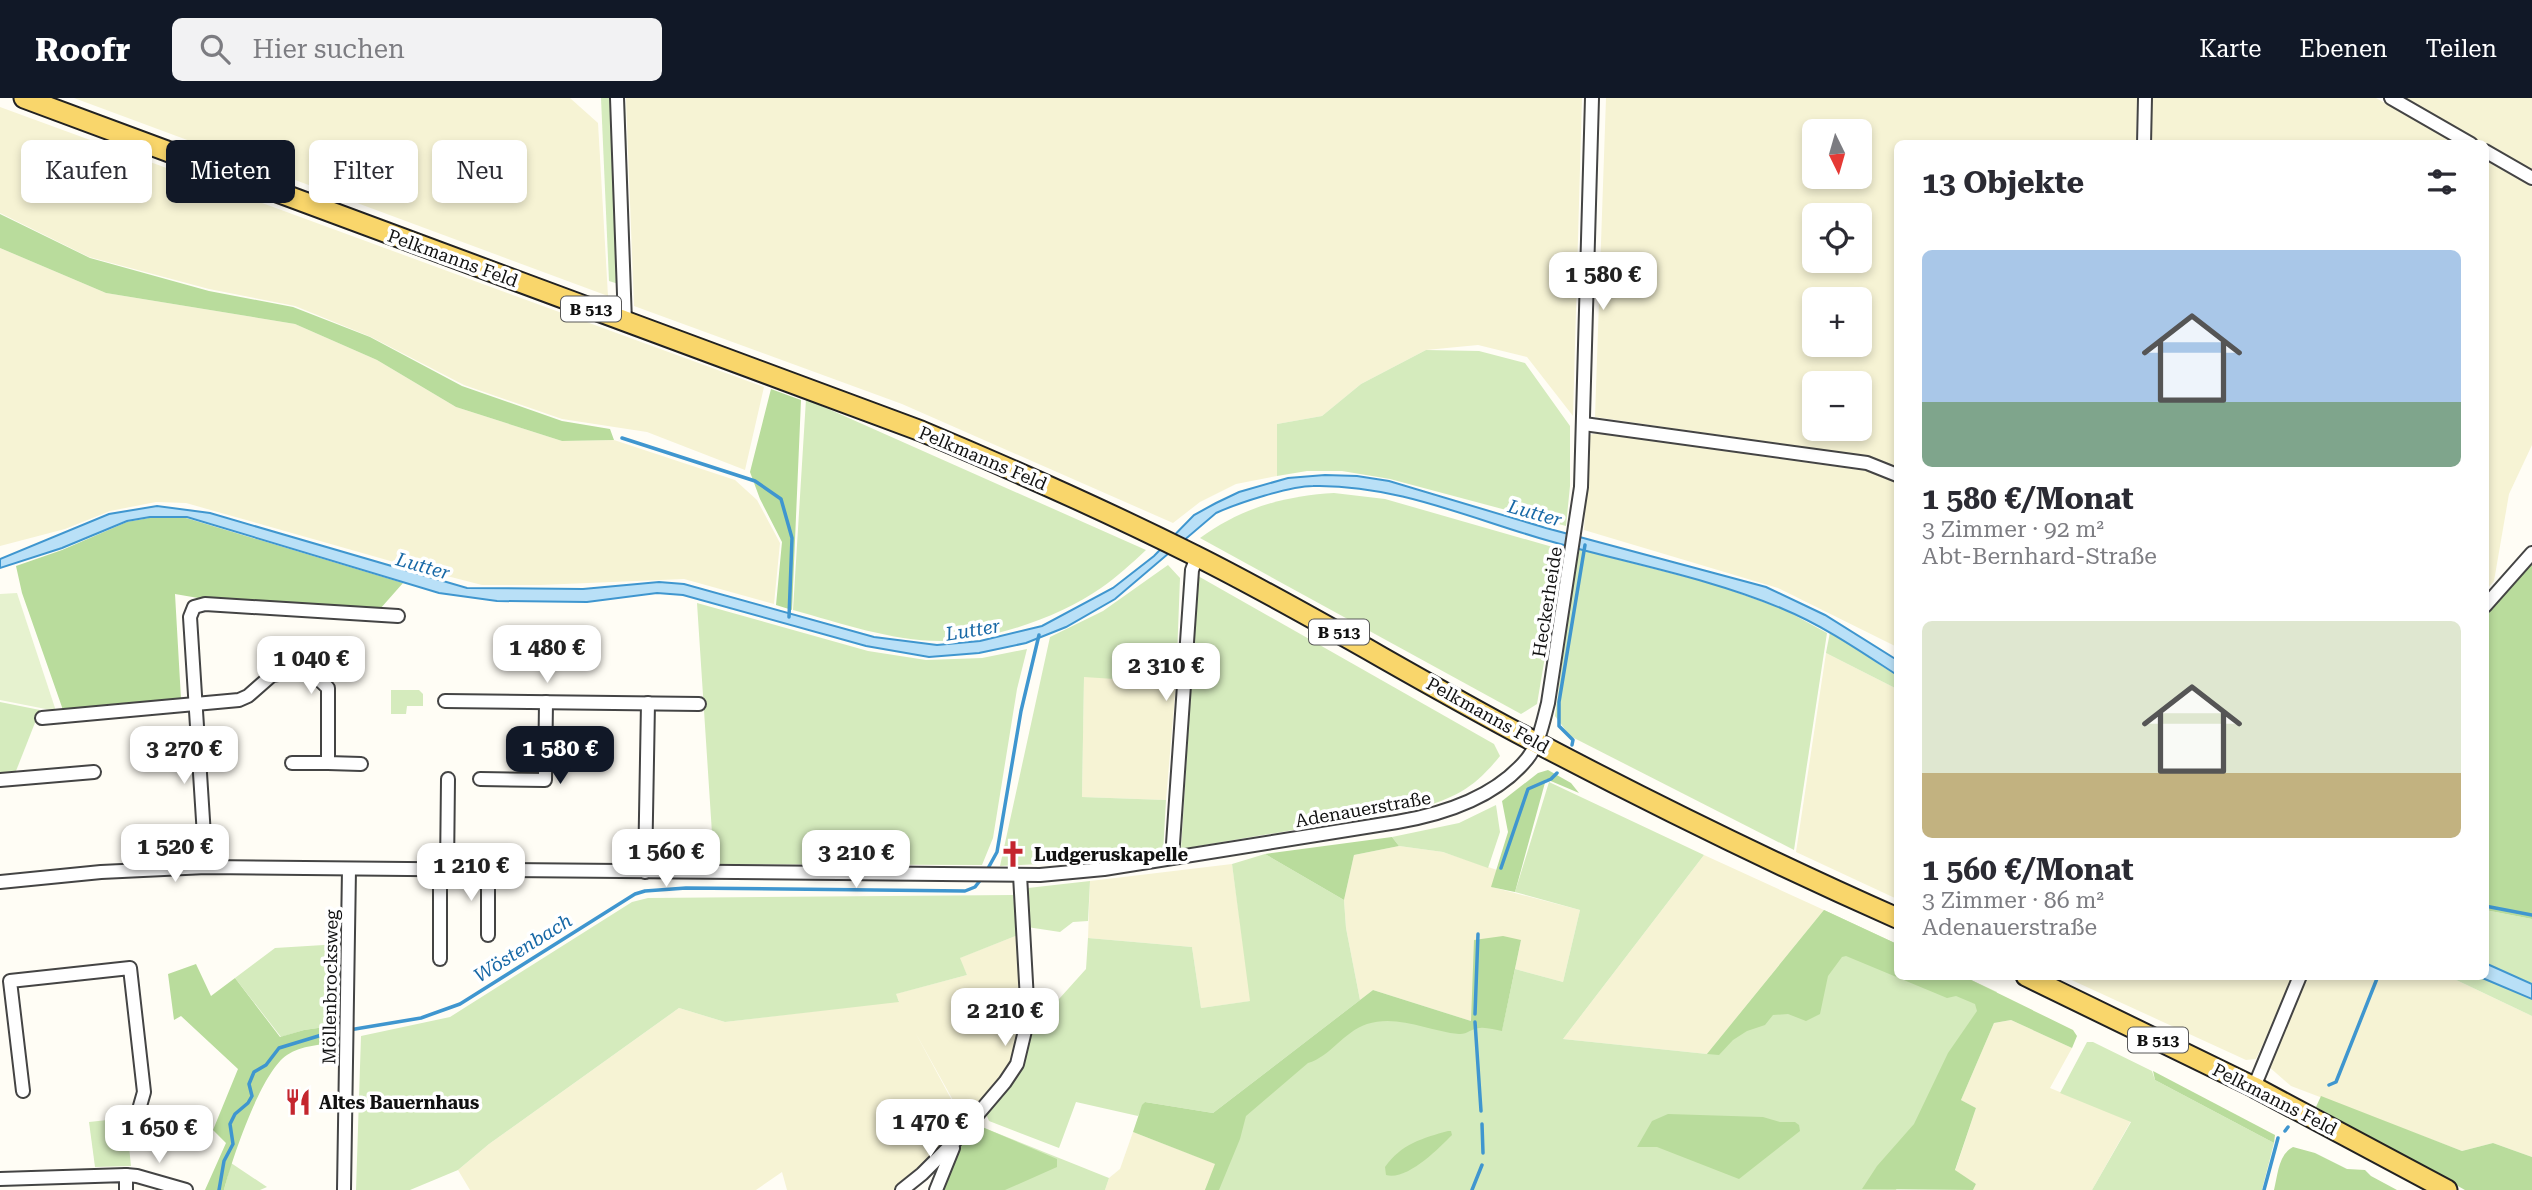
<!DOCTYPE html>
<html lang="de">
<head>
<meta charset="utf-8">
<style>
	:root { --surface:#fff; --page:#f2f2f3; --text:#2b2b33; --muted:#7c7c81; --accent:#111827 }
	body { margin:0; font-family:"Roboto Serif",serif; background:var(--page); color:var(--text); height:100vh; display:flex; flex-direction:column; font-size:26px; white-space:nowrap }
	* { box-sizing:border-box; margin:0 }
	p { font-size:23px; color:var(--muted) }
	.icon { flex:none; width:38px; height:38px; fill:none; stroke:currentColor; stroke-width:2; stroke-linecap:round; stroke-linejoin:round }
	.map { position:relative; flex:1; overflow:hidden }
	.sheet { position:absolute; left:1894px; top:42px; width:595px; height:840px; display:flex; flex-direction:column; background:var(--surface); border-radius:10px; box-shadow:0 4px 10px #0003 }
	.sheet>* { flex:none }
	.banner { position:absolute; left:21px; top:42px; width:665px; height:63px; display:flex; gap:14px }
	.needle { width:46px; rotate:175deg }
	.tools { position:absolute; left:1802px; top:21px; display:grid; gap:14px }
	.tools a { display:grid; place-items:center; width:70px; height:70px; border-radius:10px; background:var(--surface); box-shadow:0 4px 10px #0003; font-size:35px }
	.price { position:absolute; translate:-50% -60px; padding:0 16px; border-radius:14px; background:#fff; color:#222; font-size:23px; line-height:46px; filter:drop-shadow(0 2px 4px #0008) }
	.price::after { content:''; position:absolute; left:50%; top:42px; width:21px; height:16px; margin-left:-10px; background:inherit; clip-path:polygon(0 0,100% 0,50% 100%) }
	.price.on { background:var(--accent); color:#fff }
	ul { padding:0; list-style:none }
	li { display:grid; align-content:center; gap:14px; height:371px; padding:0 28px }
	li span { display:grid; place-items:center; height:217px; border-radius:10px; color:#555 }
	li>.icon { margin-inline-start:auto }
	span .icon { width:126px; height:126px; fill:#fffc; stroke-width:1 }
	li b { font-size:30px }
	h2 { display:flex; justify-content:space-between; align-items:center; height:84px; padding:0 28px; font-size:30px }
	.tag { padding:0 24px; border-radius:10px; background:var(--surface); box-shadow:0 4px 10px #0003; font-size:24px; line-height:63px }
	.tag.on { background:var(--accent); color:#fff }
	header { display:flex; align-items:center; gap:42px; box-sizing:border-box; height:98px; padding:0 35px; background:var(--accent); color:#fff }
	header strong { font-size:33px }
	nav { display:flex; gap:38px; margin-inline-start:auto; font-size:24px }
	.search { width:490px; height:63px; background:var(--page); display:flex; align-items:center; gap:18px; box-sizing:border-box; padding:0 24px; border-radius:10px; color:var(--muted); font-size:26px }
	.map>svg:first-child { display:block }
	.farmland { fill:#f6f3d4; fill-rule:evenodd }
	.green { fill:#d5ebbd }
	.forest { fill:#b9dc9c }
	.pitch { fill:#e6f2cf }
	.water { fill:#b9e0f7; stroke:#3f96cf; stroke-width:2 }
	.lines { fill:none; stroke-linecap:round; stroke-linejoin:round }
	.stream { stroke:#3f96cf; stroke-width:3.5 }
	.street-casing { stroke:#444; stroke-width:16 }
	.primary-casing { stroke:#222; stroke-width:23 }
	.street { stroke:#fff; stroke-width:12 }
	.primary { stroke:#f9d66b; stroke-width:19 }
	.labels { text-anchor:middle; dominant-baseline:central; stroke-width:7; stroke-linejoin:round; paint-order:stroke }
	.shield { fill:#fff; stroke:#585858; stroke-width:2 }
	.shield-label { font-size:16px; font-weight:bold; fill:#111 }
	.street-label { font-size:18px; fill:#111; stroke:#fff }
	.poi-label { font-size:18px; font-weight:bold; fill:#111; stroke:#fff; text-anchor:start }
	.water-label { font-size:19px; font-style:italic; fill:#1768a6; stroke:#fff }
</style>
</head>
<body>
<header>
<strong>Roofr</strong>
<div class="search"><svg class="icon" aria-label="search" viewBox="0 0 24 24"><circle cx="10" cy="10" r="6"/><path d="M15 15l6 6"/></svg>Hier suchen</div>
<nav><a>Karte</a><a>Ebenen</a><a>Teilen</a></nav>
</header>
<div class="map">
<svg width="2532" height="1092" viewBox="0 0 2532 1092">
	<rect width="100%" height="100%" fill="#fffdf5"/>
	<g class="farmland">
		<path d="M74,0H570L598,25L608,198Z"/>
		<path d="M626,0H1582L1573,318L1527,259L1478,247L1426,252L1361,286L1322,318L1277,326V378L1236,386L1200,404L1173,425L902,306L634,208Z"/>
		<path d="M1606,0H2137L2136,45L1897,46V371L1864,358L1595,319ZM1815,33H1860V79H1815ZM1815,117H1860V163H1815ZM1815,201H1860V247H1815ZM1815,285H1860V331H1815Z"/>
		<path d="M2150,0H2376L2456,45L2149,46Z"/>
		<path d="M2399,0H2532V75L2485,49V46L2479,45Z"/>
		<path d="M0,9L764,289L745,372L647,334L562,321L464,287L371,239L295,208L209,191L89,159L0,115Z"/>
		<path d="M2485,62L2532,89V347L2509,396L2494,483L2485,493Z"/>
		<path d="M0,150L106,195L295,226L377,262L456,309L562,343L614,342L735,382L757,402L780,445L774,506L684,481L540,487H482L408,468L186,405L156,404L110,413L65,431L0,448Z"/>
		<path d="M1599,335L1867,373L1897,385V549L1778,490L1584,432L1589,337Z"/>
		<path d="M1826,555L1897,591V801L1796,754Z"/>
		<path d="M1084,578L1176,585L1166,702L1082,699Z"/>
		<path d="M1399,748L1443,754L1497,772L1492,789L1580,812L1563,884L1515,871L1521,842L1471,923L1373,892L1360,902L1346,830L1344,802L1354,757Z"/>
		<path d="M1704,757L1824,812L1707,956L1563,941Z"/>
		<path d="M1232,766L1251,903L1201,910L1192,849L1088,840L1090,783Z"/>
		<path d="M1018,837L1024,907L1014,961L964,1022L915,934L963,1023L904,1087L897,1092H787L782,1074L756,1092H470L458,1072L489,1046L679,910L725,924L899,903L895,896L967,877L959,860Z"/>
		<path d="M2065,879H2294L2256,961L2246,962Z"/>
		<path d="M2305,879H2450L2532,918V1059L2493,1045L2462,1053L2291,988L2268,968Z"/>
		<path d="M2011,922L2072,950L2050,990L2131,1023L2092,1092H1973L1976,1086L1955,1073L1976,1010L1961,1002L1994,925Z"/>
		<path d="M1133,1034L1216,1066L1205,1092H1105L1109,1080L1120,1071Z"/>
	</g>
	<g class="green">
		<path d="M601,0H625L631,190L609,183Z"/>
		<path d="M1426,252L1479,253L1525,265L1570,328V388L1566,428L1390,381L1342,373H1307L1277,378V326L1322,318L1361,286Z"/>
		<path d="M806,301L1146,452C1132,465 1117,479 1101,490C1060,519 990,543 940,543C892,543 840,525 793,512Z"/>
		<path d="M1334,395L1385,401L1563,452L1537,606L1521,616L1200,440C1241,410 1284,398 1334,395Z"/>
		<path d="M1577,451L1713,486L1783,511L1827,535L1794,752L1570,638L1555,618Z"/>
		<path d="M1168,467L1180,480L1176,585L1084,579L1082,699L1166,702L1163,755L1095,763L1000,768L1050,539L1103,513Z"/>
		<path d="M1198,478L1494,646L1500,658C1474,690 1457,699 1417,711L1181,751Z"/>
		<path d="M697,505L868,553L926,562L982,560L1027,551L1017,591L993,740L982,767L714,766Z"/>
		<path d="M1830,534L1897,578V591L1826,555Z"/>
		<path d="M391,592H419L423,596V608H407L406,616H391Z"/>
		<path d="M0,604L40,612L16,673L0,675Z"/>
		<path d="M1549,684L1704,757L1563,941L1707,956L1824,812L1897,846V878L1965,879L1997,894L1896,1092H1205L1216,1066L1221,1031L1374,898L1502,932L1515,871L1563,884L1580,812L1515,794Z"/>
		<path d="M1496,707L1500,734L1488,770L1443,754L1399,748L1392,739L1459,725Z"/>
		<path d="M1265,756L1344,802L1346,830L1360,902L1213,1015L1145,1004L1138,1018L1076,1004L1059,1050L989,1023L986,1016C993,1007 1001,1000 1008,991C1029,963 1033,931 1033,897L1059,901L1086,871L1088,840L1192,849L1201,910L1250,903L1232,766Z"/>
		<path d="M1090,783L1088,823L1073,824L1060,834L1027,829L1025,803L1028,790Z"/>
		<path d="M1013,797L1018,837L960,860L967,877L896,896L899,904L725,924L679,910L489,1046L458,1072L410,1092H356L361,938L450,919L632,804L648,800Z"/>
		<path d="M2485,812L2532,821V886L2485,865Z"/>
		<path d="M340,846L339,927L304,932L281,939L235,880L275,850Z"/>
		<path d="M2450,879H2480L2532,901V918Z"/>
		<path d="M2087,944H2093L2152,973L2155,982L2274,1045L2262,1092H2092L2131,1024L2060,995Z"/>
		<path d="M126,1020L131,1068L95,1069L89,1024Z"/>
		<path d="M982,1029L1109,1080L1105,1092H943L960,1049Z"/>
		<path d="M231,1065L267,1089L260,1092H224Z"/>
	</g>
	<g class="forest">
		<path d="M0,116L90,160L209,193L293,209L370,239L462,288L562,323L610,331L614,342L562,343L456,309L377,262L295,226L106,195L0,150Z"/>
		<path d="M771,291L801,302L792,512L776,507L782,444L760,401L750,374Z"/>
		<path d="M149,420H186L403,485L380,511L204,501L175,496L181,601L63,612L22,495L16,468L62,452L127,424Z"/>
		<path d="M2532,462V821L2485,812V514Z"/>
		<path d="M1548,672L1571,685L1579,695L1546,681L1515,794L1491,789L1508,734L1502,703L1538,675Z"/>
		<path d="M1392,739L1399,748L1354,757L1344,802L1265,756Z"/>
		<path d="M1824,812L1897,846V878L1965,879L2073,932L2077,938L2072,950L2011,922L1994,925L1961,1002L1976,1010L1955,1072L1976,1086L1973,1092L1862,1091L1877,1068L1914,1026L1948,955L1977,913L1975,906L1956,898L1947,900L1846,858L1842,859L1828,878L1820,916L1806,923L1788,916L1773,917L1765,927L1747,933L1733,942L1719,957L1707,956Z"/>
		<path d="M1503,838L1521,842L1502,933C1495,932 1486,929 1480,930C1472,930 1466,937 1459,936C1429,933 1397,916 1367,926C1343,934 1330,959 1308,965L1246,1018L1240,1041L1219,1092H1205L1215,1066L1133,1034L1142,1007L1145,1004L1213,1015L1373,892L1471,923L1474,842Z"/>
		<path d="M196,866L211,898L235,880L280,939L304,932L339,927L338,944C322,947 301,947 287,957C261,974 232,1061 224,1092H205L226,1045L213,1032L238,971L181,918L174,922L168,876Z"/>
		<path d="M2153,973L2275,1037L2274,1045L2155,982Z"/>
		<path d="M2321,998L2462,1053L2493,1045L2532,1059V1092H2465L2316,1009Z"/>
		<path d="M1668,1016L1763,1019L1780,1024H1795L1799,1027L1800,1033L1739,1081L1657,1049H1637L1652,1023Z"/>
		<path d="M982,1029L1057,1061V1069L1005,1092H943L960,1049L974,1030Z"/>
		<path d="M1448,1033H1451L1452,1037C1438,1051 1407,1083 1386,1077L1385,1069C1401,1046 1423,1040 1448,1033Z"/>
		<path d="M2293,1049L2315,1055L2347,1071L2365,1072L2371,1078L2397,1092H2274C2278,1077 2278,1057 2293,1049Z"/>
	</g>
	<path class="pitch" d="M17,495L56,613L0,602V496Z"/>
	<g class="water">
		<path d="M1325,377L1357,378L1389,383L1546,430L1766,489L1825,517L1897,562V577C1860,553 1824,528 1783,511C1705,478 1620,464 1539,440C1465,418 1391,386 1313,388C1290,388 1238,405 1216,415L1115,501L1066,529L1026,545L979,555L929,559L866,548L683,497L657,495L587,504L497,503L439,495L187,419H150L127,423L62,450L0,470V461L109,416L157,408L210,415L467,490L583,491L659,484L684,486L874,539L937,547L980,543L1042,528L1113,490L1154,458L1194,417L1216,405L1239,394L1288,380Z"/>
		<path d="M2485,865L2532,886V901L2480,879L2485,878Z"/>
	</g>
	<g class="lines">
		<g class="stream">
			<path d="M622,340L755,383L781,401L792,440L789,519"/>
			<path d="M1572,647L1573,642L1559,628V604L1585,447"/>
			<path d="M1501,770L1528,691L1551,681L1557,675"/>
			<path d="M986,774L997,754L1021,613L1039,537"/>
			<path d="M2485,808L2532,817"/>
			<path d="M1475,916L1478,836"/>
			<path d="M1475,924L1481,1013"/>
			<path d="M2329,987L2336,984L2378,878"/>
			<path d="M1482,1026L1483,1055"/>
			<path d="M2285,1033L2288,1029"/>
			<path d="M219,1092L224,1063L233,1046L230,1026L235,1016L248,1005L252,998L249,986L254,974L266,967L279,950L325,936L421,920L460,906L635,796L645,793L686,790L965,793L975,789L982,780"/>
			<path d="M1472,1092L1482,1067"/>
			<path d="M2264,1092L2278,1040"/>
		</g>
		<defs>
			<g id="street">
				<path d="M617,0L625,224"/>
				<path d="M2391,0L2471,46"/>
				<path d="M2144,46L2145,0"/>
				<path d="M2485,53L2532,80"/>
				<path d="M1584,326L1867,365L1897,377"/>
				<path d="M2485,508L2532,455"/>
				<path d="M445,603L699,606"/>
				<path d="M42,620L239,602L248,598L272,577L295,573L313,576L328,590V665L361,666"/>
				<path d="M292,665H328"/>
				<path d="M480,681L545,682L546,604"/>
				<path d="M0,682L94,674"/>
				<path d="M1172,760L1192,472L1197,459"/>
				<path d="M206,769L190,519L194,509L205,506L398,518"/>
				<path d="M440,772V861"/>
				<path d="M447,772L448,681"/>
				<path d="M645,774L648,605"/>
				<path d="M0,784L101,774L206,769L1040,777L1104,771L1397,724C1444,716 1495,700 1527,661C1539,646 1543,624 1548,605L1581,389L1592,0"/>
				<path d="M488,837V773"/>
				<path d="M2254,989L2300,878"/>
				<path d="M23,993L10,883L130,870L144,994L140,1008"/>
				<path d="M126,1077L137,1078L186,1092"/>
				<path d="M0,1081L126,1077V1092"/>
				<path d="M344,1092L349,771"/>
				<path d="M902,1092L922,1076L955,1043L1005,984L1017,966L1028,920L1020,777"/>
				<path d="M936,1092L953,1050"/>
			</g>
			<g id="primary">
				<path d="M24,0L921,333C1014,372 1106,413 1196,458C1312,516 1422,585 1537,645C1655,707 1775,766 1897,820"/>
				<path d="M2026,878L2254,989L2447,1092"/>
			</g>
		</defs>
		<use href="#street" class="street-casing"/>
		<use href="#primary" class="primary-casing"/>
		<use href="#street" class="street"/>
		<use href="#primary" class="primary"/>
	</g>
	<defs>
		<symbol id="church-bare" viewBox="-9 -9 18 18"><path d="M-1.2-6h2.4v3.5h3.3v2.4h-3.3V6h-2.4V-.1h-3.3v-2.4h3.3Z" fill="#c4262e" stroke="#fff" stroke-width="2.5" paint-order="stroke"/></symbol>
		<symbol id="restaurant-bare" viewBox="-9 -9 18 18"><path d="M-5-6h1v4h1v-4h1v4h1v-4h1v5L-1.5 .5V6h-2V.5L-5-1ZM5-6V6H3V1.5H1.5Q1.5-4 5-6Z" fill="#c4262e" stroke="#fff" stroke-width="2.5" paint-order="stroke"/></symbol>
	</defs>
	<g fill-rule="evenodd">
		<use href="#church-bare" x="994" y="737" width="38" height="38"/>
		<use href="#restaurant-bare" x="279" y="985" width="38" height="38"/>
	</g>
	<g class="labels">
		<g class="shield">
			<rect x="561" y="198.5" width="60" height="25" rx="5"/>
			<rect x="1309" y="521.5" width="60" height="25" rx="5"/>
			<rect x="2128" y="929.5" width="60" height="25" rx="5"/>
		</g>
		<g class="shield-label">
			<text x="591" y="211">B 513</text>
			<text x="1339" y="534">B 513</text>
			<text x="2158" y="942">B 513</text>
		</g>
		<g class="street-label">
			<text transform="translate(453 160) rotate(20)">Pelkmanns Feld</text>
			<text transform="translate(983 360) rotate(23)">Pelkmanns Feld</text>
			<text transform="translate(1547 504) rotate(-81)">Heckerheide</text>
			<text transform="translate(1488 617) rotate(29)">Pelkmanns Feld</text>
			<text transform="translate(1363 711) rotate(-10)">Adenauerstraße</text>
			<text transform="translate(330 889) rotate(-89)">Möllenbrocksweg</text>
			<text transform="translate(2275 1001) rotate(27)">Pelkmanns Feld</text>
		</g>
		<g class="poi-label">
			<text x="1034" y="756">Ludgeruskapelle</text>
			<text x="319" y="1004">Altes Bauernhaus</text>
		</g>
		<g class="water-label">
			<text transform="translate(1535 415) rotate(16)">Lutter</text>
			<text transform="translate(423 468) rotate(16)">Lutter</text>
			<text transform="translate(973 532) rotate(-9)">Lutter</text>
			<text transform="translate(523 850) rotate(-32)">Wöstenbach</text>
		</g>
	</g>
</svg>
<div class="tools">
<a><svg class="needle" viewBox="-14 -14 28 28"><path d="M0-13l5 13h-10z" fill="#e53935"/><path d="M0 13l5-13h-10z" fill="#7c7c81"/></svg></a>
<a><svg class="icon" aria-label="locate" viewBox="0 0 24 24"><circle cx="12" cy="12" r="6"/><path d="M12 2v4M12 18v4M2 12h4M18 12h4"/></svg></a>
<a>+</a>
<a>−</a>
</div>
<b class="price" style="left:1603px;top:214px">1 580 €</b>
<b class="price" style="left:547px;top:587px">1 480 €</b>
<b class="price" style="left:311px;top:598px">1 040 €</b>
<b class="price" style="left:1166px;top:605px">2 310 €</b>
<b class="price" style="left:184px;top:688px">3 270 €</b>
<b class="price on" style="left:560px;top:688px">1 580 €</b>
<b class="price" style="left:175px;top:786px">1 520 €</b>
<b class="price" style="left:666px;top:791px">1 560 €</b>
<b class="price" style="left:856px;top:792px">3 210 €</b>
<b class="price" style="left:471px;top:805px">1 210 €</b>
<b class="price" style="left:1005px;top:950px">2 210 €</b>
<b class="price" style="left:930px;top:1061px">1 470 €</b>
<b class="price" style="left:159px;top:1067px">1 650 €</b>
<div class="banner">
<a class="tag">Kaufen</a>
<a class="tag on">Mieten</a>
<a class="tag">Filter</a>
<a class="tag">Neu</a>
</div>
<section class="sheet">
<h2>13 Objekte<svg class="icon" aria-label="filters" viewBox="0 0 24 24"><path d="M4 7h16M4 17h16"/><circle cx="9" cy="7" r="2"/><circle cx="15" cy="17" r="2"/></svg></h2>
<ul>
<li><span style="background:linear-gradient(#a9c7e8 70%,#7fa58c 0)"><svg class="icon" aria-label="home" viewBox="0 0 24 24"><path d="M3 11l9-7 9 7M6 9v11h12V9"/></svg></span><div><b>1 580 €/Monat</b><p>3 Zimmer · 92 m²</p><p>Abt-Bernhard-Straße</p></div></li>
<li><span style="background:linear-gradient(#dfe7d0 70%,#c2b280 0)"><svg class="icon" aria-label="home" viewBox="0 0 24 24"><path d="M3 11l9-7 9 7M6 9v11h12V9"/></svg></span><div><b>1 560 €/Monat</b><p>3 Zimmer · 86 m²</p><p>Adenauerstraße</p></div></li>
</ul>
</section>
</div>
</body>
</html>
